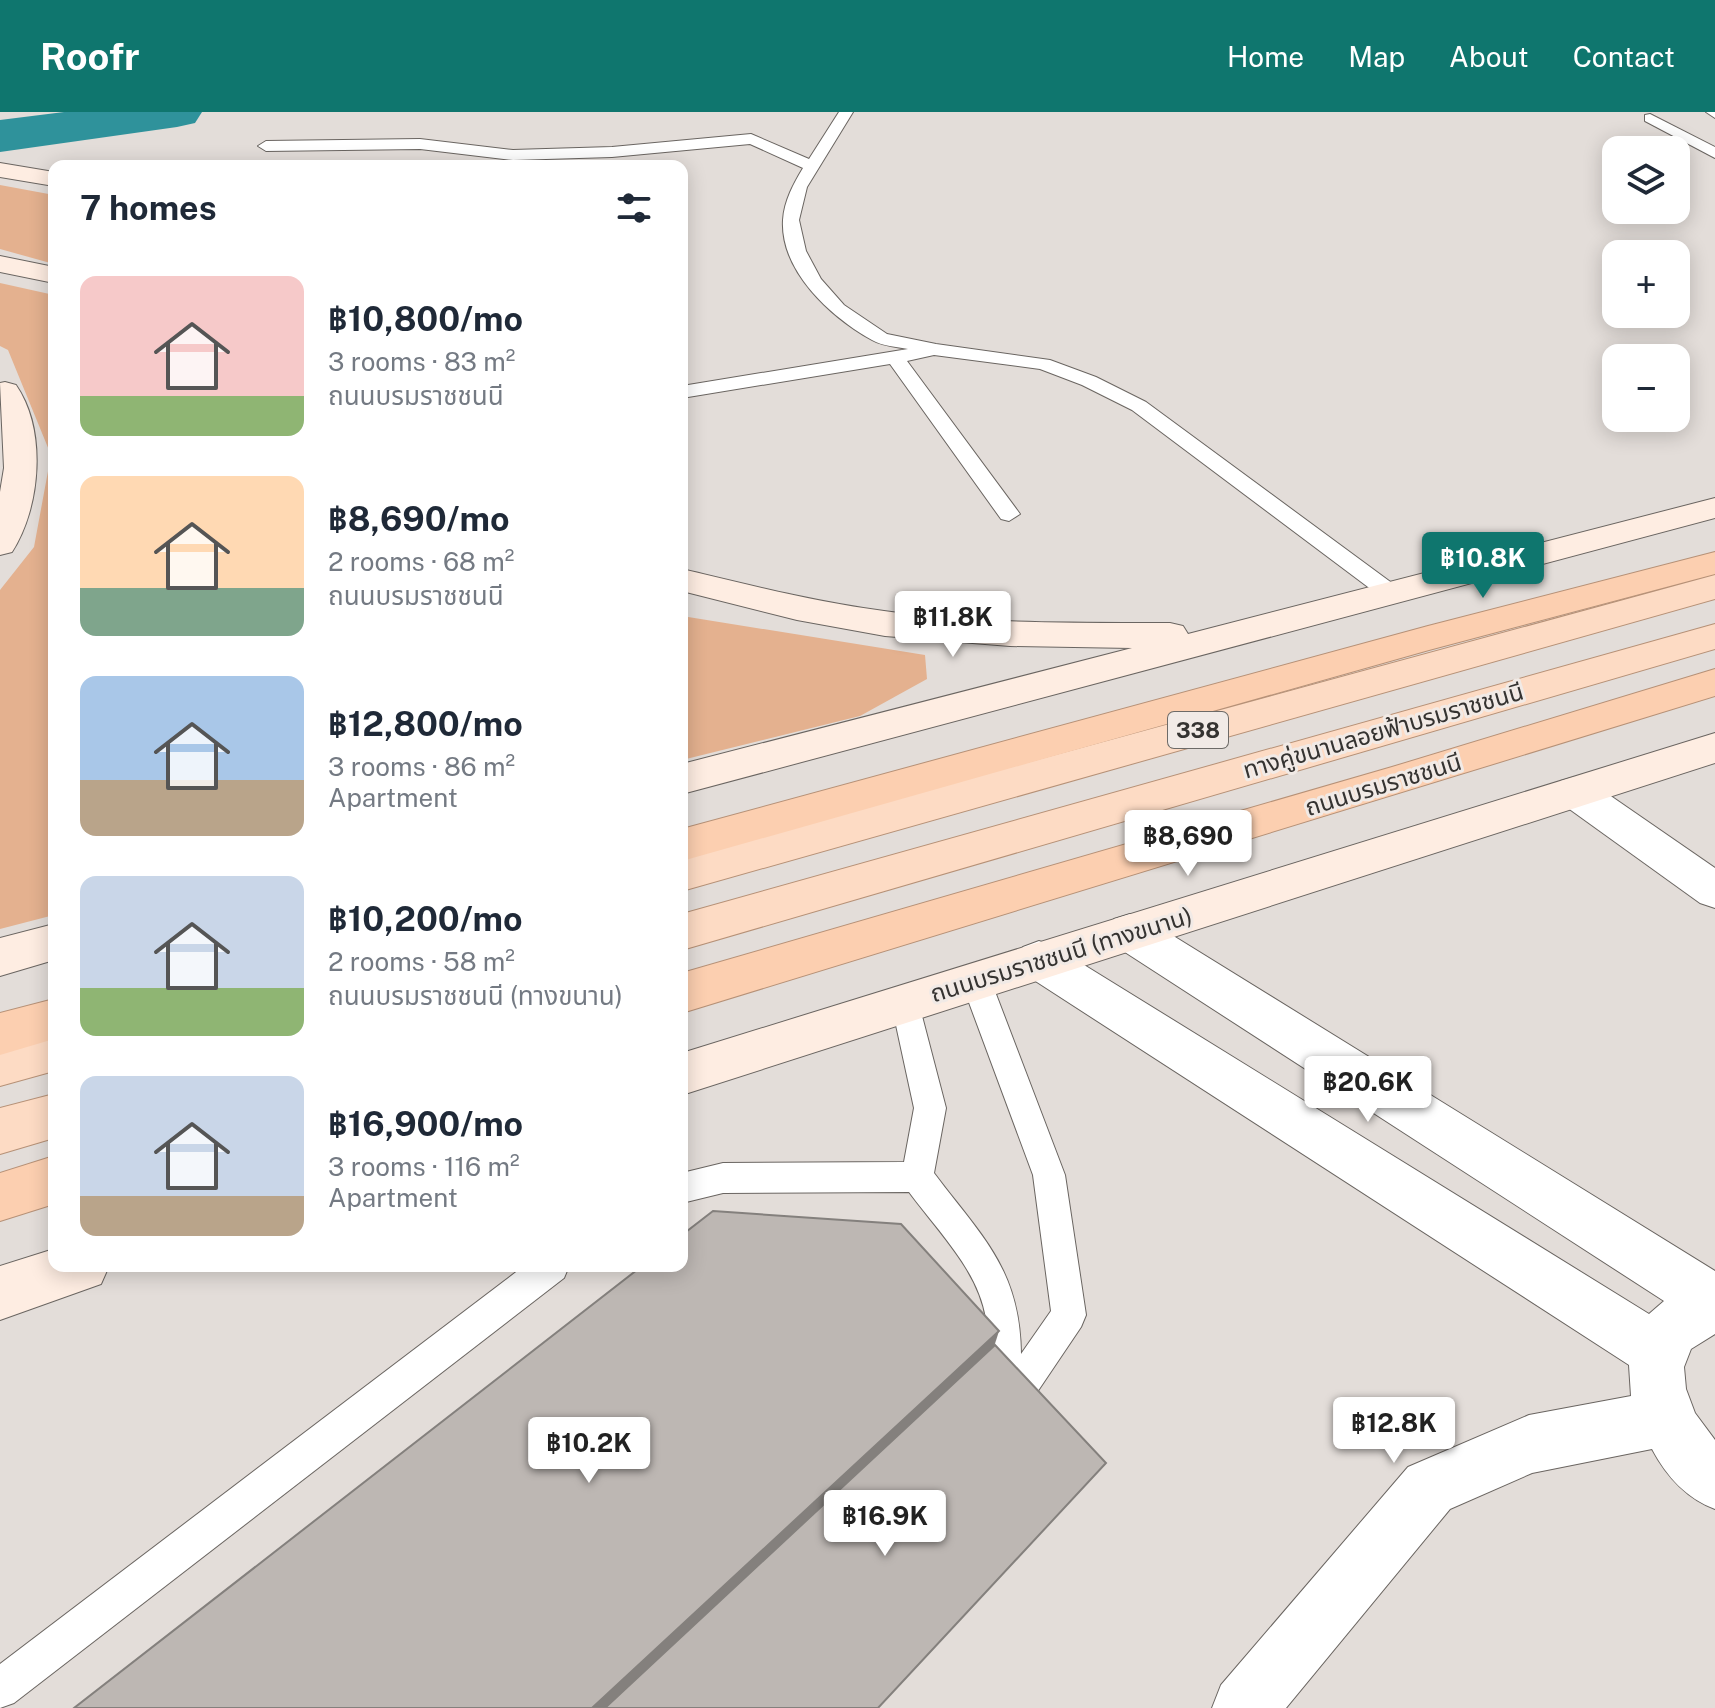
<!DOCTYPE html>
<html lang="en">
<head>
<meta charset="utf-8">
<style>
	:root { --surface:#fff; --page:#f6f6f7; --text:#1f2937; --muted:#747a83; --accent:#0f766e }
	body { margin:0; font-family:"Public Sans","Noto Sans Thai",sans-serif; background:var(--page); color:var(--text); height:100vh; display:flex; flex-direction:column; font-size:30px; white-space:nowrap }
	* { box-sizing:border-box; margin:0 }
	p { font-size:26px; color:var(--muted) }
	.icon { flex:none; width:44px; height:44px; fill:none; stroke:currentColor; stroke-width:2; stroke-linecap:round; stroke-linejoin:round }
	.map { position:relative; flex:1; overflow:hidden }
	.side { position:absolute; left:48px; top:48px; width:640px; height:1112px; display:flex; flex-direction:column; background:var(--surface); border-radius:16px; box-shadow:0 4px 20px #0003 }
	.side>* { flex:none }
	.controls { position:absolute; left:1602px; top:24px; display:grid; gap:16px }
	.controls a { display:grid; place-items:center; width:88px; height:88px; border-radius:16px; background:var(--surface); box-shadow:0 4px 20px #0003; font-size:40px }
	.price { position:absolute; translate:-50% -68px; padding:0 18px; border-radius:8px; background:#fff; color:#222; font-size:26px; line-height:52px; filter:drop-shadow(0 2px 4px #0008) }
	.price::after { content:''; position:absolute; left:50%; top:48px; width:24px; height:18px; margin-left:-12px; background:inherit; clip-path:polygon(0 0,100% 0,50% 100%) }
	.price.on { background:var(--accent); color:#fff }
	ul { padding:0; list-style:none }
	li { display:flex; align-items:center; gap:24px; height:200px; padding:0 32px }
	li span { display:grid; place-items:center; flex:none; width:224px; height:160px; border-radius:16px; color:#555 }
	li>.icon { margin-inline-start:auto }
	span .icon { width:96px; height:96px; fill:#fffc; stroke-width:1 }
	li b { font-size:34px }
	h2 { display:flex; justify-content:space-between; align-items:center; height:96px; padding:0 32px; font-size:34px }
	header { display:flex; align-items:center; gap:48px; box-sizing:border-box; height:112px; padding:0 40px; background:var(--accent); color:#fff }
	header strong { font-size:38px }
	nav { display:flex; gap:44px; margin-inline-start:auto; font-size:28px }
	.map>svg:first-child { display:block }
	.green { fill:#e4b18f }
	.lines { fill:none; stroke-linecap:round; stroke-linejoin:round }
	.river { fill:#2f929b; fill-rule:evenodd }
	.service-casing { stroke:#6a6561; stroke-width:2 }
	.minor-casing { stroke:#6a6561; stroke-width:2 }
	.secondary-casing { stroke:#6a6561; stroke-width:2 }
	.primary-casing { stroke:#b69177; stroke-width:2 }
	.trunk-casing { stroke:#b69177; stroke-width:2 }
	.service { fill:#fff; fill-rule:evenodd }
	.minor { fill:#fff; fill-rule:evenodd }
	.secondary { fill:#feede2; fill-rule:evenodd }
	.primary { fill:#fddbc4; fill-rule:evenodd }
	.trunk { fill:#fccfb0; fill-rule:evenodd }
	.shaded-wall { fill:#84807d }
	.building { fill:#bdb7b3; stroke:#84807d; stroke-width:2 }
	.labels { text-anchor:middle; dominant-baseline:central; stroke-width:6; stroke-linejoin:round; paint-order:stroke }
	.shield { fill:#f1eae6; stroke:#6d6a67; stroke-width:2 }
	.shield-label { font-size:22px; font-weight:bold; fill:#353331 }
	.street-label { font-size:24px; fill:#353331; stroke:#f1eae6 }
</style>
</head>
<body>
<header>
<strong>Roofr</strong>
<nav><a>Home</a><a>Map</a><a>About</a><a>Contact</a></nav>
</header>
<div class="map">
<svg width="1715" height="1596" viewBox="0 0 1715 1596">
	<rect width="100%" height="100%" fill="#e3ddd9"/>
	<g class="green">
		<path d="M0,73L54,83V152L0,137Z"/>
		<path d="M0,171L54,183V803L0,817V478L34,435L51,343L8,238L0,234Z"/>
		<path d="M682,504L925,543L927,567L860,604L682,648Z"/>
	</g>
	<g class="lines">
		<path class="river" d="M64,0H202L195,11L177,15L0,40V8Z"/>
		<defs>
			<g id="service">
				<path d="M839,0H853L807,75L799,108L806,139L821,167L844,193L887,222L936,232L1050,248L1096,265L1146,290L1400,477L1403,482L1400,487H1384L1132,298L1082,273L1040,257L934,243L907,249L1020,402L1009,409L1001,407L890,252L682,286V274L908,237C897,235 882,234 872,228C831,205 780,159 783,108C784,89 794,71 803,56L750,32L612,45L513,48L420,37L266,39L258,34L266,29L420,27L513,38L612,35L751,22L809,47Z"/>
				<path d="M1706,0H1715V6Z"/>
				<path d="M1650,2L1715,35V46L1645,9V3Z"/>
				<path d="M976,857L986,860L991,869L1065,1063L1086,1203L1081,1215L1017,1310L1004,1315L991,1310L986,1297L990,1288C979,1263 989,1234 986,1207C979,1159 937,1118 909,1080L723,1081L682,1091V1061L723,1051L904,1050L914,996L891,890L896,881L906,877L916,881L946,996L934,1061C982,1125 1020,1157 1021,1242L1051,1199L1033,1063L961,869L966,860Z"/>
				<path d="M524,1154H569L564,1166L14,1591L0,1596V1552Z"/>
			</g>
			<g id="minor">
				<path d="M1575,665L1589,669L1715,756V796L1700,791L1561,691L1555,680L1561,669Z"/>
				<path d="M1130,802L1146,807L1715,1159V1222L1691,1237L1684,1255L1686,1277L1695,1301L1715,1328V1397C1686,1386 1667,1365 1652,1337L1532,1361L1450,1397L1286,1596H1212L1221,1573L1408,1355L1529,1303L1631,1284L1629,1253L1023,861L1016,848L1023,835L1039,829L1055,835L1649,1202L1664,1189L1114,833L1108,820L1114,807Z"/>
			</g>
			<g id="secondary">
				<path d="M0,51L54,60V74L0,65Z"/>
				<path d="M0,144L54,155V171L0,160Z"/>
				<path d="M5,270L16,273C47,318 41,395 12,440L0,443V380L4,356L0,271Z"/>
				<path d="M1715,386V406L682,682V652L1132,536L1010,534L885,524L797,508L682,479V457C749,473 816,490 884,499C979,512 1075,511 1170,511L1183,514L1188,522Z"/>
				<path d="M1715,621V651L682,983V941Z"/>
				<path d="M54,812V848L0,864V826Z"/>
				<path d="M54,1137V1154H109L101,1172L0,1208V1154Z"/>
			</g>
			<g id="primary">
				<path d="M1715,463V487L682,779V745Z"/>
				<path d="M1715,512V537L682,838V802Z"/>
				<path d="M54,917V959L0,974V932Z"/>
				<path d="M54,982V1026L0,1042V996Z"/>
			</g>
			<g id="trunk">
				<path d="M1715,440V462L1429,538L682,749V717L1428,514Z"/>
				<path d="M1715,557V584L682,901V861L1392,655Z"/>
				<path d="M54,887V927L0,943V901Z"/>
				<path d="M54,1044V1092L0,1109V1061Z"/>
			</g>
		</defs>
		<use href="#service" class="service-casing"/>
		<use href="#minor" class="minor-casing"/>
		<use href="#secondary" class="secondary-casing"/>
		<use href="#primary" class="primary-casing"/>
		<use href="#trunk" class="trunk-casing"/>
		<use href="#service" class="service"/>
		<use href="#minor" class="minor"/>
		<use href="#secondary" class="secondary"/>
		<use href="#primary" class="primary"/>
		<use href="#trunk" class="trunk"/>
	</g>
	<path class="shaded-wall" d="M999,1219L993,1238L610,1596H592Z"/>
	<g class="building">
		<path d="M713,1099L901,1112L999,1219L592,1596H74L642,1154H682V1123Z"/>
		<path d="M995,1233L1106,1351L878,1596H605Z"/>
	</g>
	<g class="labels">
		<rect class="shield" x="1168" y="600" width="60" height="36" rx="6"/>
		<g class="shield-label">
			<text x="1198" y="618">338</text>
		</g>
		<g class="street-label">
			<text transform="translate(1383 618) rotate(-16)">ทางคู่ขนานลอยฟ้าบรมราชชนนี</text>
			<text transform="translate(1383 672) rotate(-17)">ถนนบรมราชชนนี</text>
			<text transform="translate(1061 842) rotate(-17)">ถนนบรมราชชนนี (ทางขนาน)</text>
		</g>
	</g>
</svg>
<div class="controls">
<a><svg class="icon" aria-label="layers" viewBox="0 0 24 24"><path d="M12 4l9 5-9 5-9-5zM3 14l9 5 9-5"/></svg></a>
<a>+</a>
<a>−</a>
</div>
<b class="price on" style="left:1483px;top:488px">฿10.8K</b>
<b class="price" style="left:953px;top:547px">฿11.8K</b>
<b class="price" style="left:1188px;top:766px">฿8,690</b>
<b class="price" style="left:1368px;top:1012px">฿20.6K</b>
<b class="price" style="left:1394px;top:1353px">฿12.8K</b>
<b class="price" style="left:589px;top:1373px">฿10.2K</b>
<b class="price" style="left:885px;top:1446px">฿16.9K</b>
<section class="side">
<h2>7 homes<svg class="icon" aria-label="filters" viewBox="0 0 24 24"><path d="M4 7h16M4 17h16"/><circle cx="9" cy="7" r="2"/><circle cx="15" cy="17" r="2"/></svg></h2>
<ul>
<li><span style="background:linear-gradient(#f6c9c9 75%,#8fb573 0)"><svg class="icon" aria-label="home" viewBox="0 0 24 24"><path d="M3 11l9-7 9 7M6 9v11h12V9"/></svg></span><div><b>฿10,800/mo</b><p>3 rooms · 83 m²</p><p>ถนนบรมราชชนนี</p></div></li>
<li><span style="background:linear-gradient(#ffd9b3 70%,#7fa58c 0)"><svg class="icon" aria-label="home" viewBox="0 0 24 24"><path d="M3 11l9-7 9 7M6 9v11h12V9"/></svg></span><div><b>฿8,690/mo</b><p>2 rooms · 68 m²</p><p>ถนนบรมราชชนนี</p></div></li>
<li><span style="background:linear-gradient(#a9c7e8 65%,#b9a48a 0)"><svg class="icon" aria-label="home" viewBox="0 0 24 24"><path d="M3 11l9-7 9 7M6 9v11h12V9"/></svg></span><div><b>฿12,800/mo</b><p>3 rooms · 86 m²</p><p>Apartment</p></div></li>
<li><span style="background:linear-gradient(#c9d6e8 70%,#8fb573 0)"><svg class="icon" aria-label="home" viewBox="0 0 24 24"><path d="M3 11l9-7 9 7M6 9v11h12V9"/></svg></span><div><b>฿10,200/mo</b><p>2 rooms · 58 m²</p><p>ถนนบรมราชชนนี (ทางขนาน)</p></div></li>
<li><span style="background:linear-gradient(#c9d6e8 75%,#b9a48a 0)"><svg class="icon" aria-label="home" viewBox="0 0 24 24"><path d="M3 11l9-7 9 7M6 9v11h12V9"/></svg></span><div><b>฿16,900/mo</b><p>3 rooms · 116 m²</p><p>Apartment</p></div></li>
</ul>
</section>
</div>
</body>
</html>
